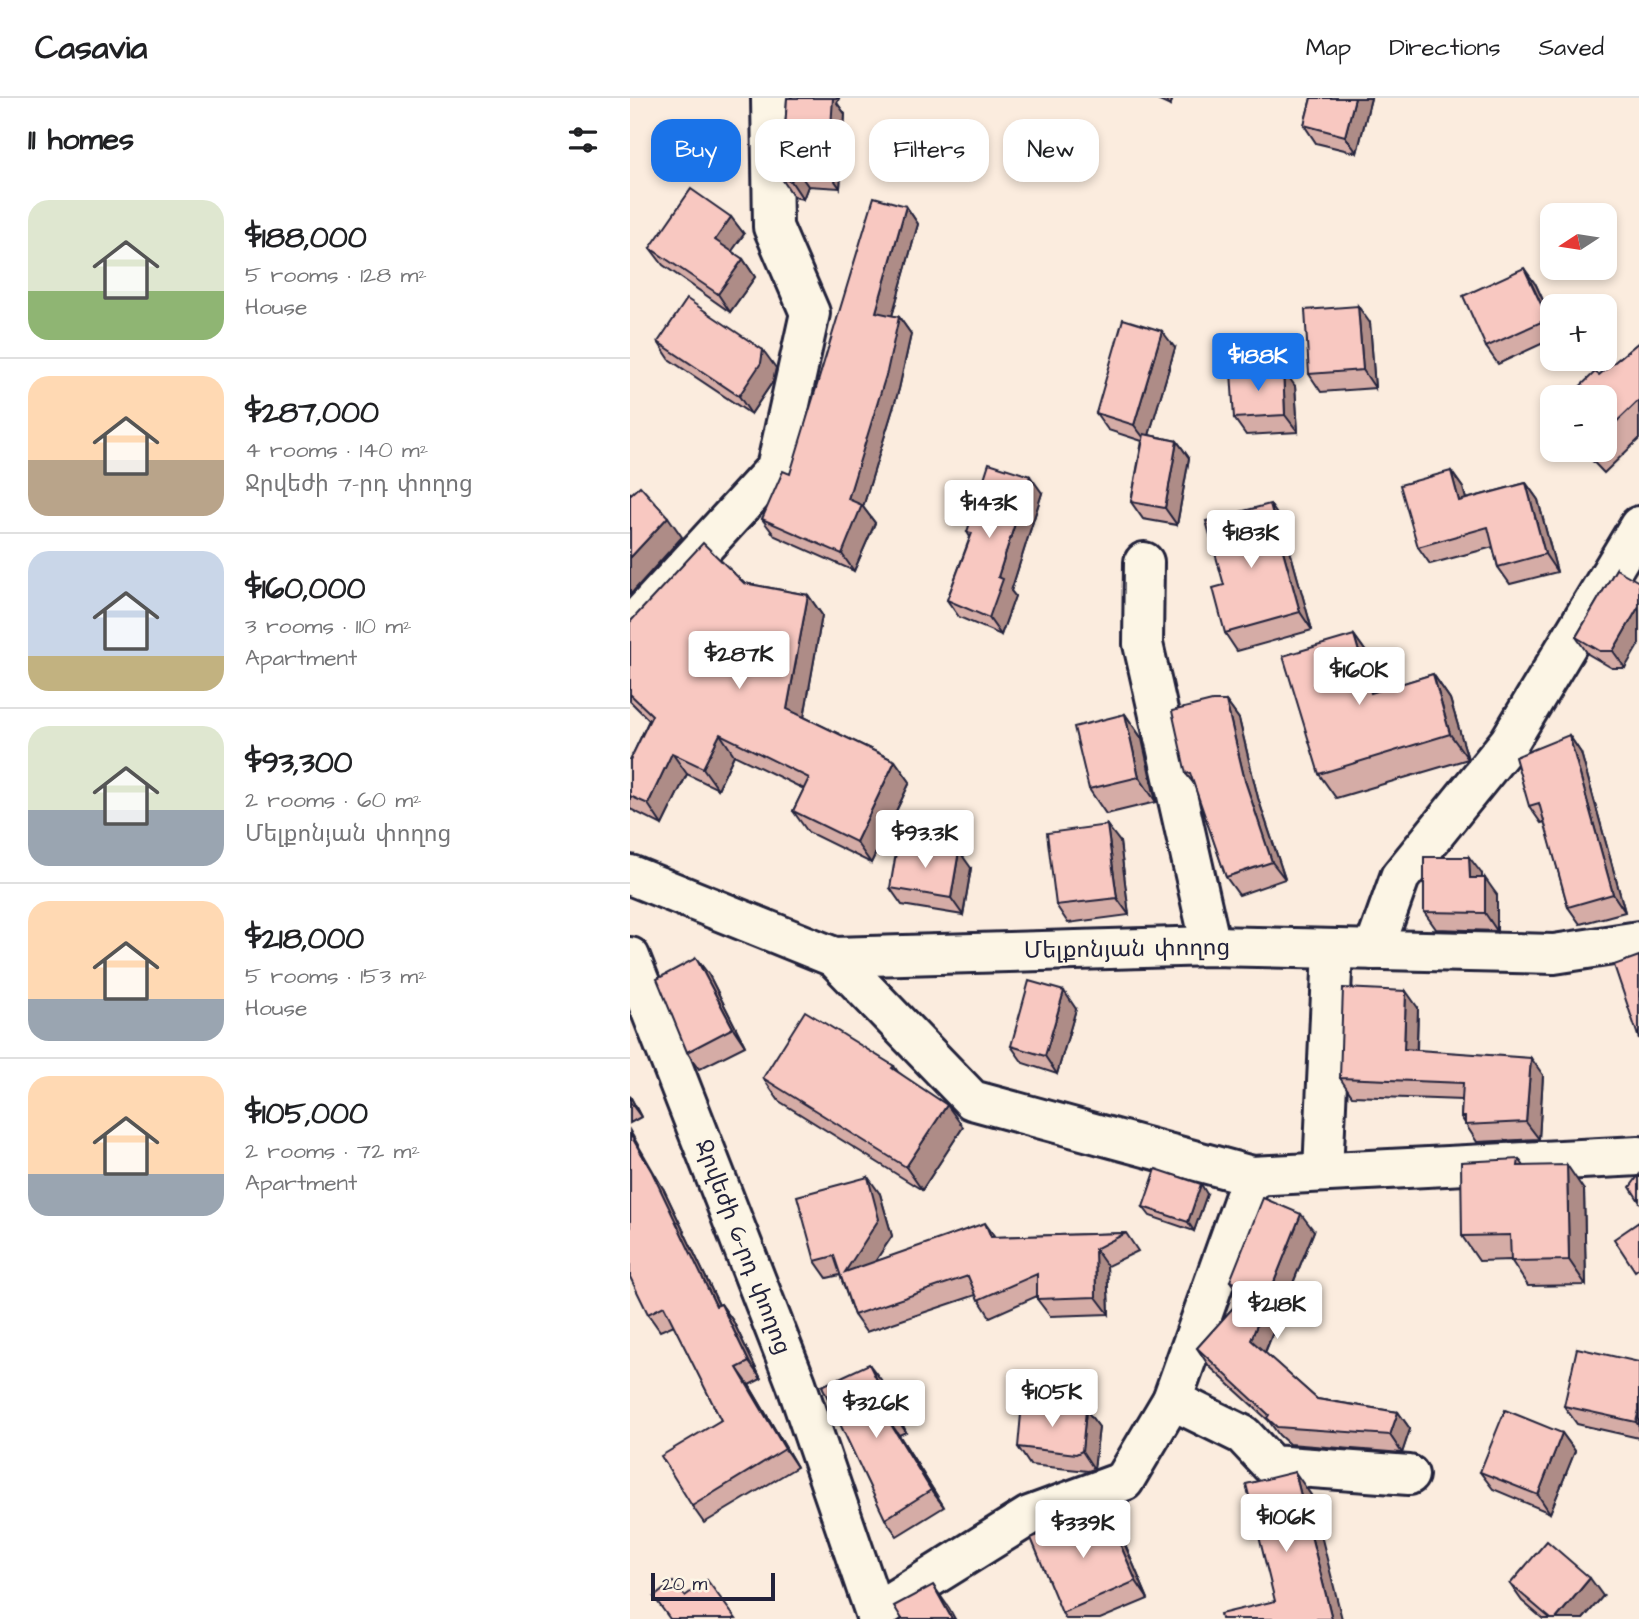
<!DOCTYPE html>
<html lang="en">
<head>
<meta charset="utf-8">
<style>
	:root { --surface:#fff; --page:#f6f6f6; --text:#202124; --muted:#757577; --line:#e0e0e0; --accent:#1a73e8 }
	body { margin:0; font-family:"Architects Daughter","Noto Sans Armenian",sans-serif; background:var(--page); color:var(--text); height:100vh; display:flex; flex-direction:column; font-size:26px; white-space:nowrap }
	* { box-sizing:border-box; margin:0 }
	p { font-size:23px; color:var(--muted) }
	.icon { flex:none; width:38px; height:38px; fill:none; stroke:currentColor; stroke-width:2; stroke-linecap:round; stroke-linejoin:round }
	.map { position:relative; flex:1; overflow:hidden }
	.side { display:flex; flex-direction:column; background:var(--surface); width:630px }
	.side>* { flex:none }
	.hud { position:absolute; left:21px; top:21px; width:665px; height:63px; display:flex; gap:14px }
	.needle { width:46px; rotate:258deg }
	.buttons { position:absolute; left:910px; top:105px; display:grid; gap:14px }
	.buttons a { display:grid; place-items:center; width:77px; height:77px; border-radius:14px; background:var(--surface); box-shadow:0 4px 10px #0003; font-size:35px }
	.scale { position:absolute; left:21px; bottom:18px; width:124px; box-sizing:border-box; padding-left:7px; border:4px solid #22223b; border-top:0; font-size:19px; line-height:24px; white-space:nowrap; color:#22223b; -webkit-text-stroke:5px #fcf5e5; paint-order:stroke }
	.price { position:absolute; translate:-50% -60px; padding:0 16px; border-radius:7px; background:#fff; color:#222; font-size:23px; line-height:46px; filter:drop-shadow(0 2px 4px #0008) }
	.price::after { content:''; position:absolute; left:50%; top:42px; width:21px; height:16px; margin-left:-10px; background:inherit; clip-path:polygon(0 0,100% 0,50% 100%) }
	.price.on { background:var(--accent); color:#fff }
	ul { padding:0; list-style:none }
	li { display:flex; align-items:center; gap:21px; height:175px; padding:0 28px }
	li+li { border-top:2px solid var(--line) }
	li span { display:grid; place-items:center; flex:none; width:196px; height:140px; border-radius:21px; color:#555 }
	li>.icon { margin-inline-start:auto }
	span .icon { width:84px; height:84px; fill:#fffc; stroke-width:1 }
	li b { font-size:30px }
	h2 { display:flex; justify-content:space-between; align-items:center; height:84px; padding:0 28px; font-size:30px }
	.chip { padding:0 24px; border-radius:21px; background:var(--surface); box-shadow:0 4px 10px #0003; font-size:24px; line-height:63px }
	.chip.on { background:var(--accent); color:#fff }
	header { display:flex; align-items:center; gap:42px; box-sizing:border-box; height:98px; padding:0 35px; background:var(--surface); border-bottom:2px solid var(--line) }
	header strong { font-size:33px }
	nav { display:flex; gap:38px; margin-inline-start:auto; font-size:24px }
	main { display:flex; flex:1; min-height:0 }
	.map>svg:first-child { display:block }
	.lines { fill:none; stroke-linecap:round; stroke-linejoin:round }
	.minor-casing { stroke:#22223b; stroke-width:44 }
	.minor { stroke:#fcf5e5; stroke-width:38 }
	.wall { fill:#d5aca6; stroke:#22223b; stroke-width:2 }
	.shaded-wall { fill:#ae8c87; stroke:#22223b; stroke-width:2 }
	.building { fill:#f8c8c1; stroke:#22223b; stroke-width:2 }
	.labels { text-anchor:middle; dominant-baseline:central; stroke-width:6; stroke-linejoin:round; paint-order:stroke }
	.street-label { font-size:23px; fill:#22223b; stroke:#fcf5e5 }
</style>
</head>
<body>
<header>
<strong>Casavia</strong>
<nav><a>Map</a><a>Directions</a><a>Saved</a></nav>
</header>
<main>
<section class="side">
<h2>11 homes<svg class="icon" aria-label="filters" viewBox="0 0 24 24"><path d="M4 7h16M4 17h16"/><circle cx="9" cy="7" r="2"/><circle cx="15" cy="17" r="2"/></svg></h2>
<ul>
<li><span style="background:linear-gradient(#dfe7d0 65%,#8fb573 0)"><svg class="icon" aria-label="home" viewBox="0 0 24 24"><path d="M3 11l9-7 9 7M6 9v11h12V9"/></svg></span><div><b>$188,000</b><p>5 rooms · 128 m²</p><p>House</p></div></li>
<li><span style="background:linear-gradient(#ffd9b3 60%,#b9a48a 0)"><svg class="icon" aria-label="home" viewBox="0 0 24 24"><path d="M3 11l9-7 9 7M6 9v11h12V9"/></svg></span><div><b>$287,000</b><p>4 rooms · 140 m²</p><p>Ջրվեժի 7-րդ փողոց</p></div></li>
<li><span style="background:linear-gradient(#c9d6e8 75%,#c2b280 0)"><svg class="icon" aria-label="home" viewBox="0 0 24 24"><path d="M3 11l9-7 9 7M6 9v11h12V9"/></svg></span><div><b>$160,000</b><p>3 rooms · 110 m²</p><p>Apartment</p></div></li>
<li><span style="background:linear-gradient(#dfe7d0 60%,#9aa5b1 0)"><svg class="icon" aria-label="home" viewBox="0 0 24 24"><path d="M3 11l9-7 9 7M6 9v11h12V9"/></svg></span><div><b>$93,300</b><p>2 rooms · 60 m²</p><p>Մելքոնյան փողոց</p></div></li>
<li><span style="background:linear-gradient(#ffd9b3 70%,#9aa5b1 0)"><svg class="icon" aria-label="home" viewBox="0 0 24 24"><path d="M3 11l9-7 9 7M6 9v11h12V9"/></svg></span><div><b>$218,000</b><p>5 rooms · 153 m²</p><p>House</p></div></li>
<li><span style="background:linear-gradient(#ffd9b3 70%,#9aa5b1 0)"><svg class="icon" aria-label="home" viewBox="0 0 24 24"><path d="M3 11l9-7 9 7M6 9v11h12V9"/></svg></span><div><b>$105,000</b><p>2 rooms · 72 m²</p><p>Apartment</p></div></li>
</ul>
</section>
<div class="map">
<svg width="1009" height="1521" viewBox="0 0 1009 1521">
	<rect width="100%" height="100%" fill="#fbecde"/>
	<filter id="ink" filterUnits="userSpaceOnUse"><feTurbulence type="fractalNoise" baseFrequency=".0143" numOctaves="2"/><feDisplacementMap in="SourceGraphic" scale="14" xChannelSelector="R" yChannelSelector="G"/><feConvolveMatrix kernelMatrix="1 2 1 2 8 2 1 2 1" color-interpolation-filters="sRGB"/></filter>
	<g filter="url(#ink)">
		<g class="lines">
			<defs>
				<g id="minor">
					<path d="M514,464L513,546L581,848"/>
					<path d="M0,529L146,370L180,215L143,129L141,0"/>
					<path d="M0,777L204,859L581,848L924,856L1009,843"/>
					<path d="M744,852L770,779L879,644L1009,428"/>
					<path d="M0,859L166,1285L247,1521"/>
					<path d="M204,859L342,1002L622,1078L1009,1058"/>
					<path d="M693,1074L703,851"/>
					<path d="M542,1302L613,1337L641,1367L779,1377"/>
					<path d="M245,1514L399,1418L494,1383L542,1302L622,1078"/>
				</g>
			</defs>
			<use href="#minor" class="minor-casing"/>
			<use href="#minor" class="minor"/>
		</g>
		<g class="wall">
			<path d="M157,0H209L207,5L215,16L210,90L178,88L173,101L164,99L152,81Z"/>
			<path d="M523,0H543L540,8Z"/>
			<path d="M681,0H741L727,55L686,45L674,27Z"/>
			<path d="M276,108L288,126L262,218L269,219L281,236L269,291L233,409L245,425L224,473L145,438L132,421L160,376Z"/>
			<path d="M101,119L114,136L101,154L113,161L125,179L100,214L33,167L20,150Z"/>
			<path d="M906,187L922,222V241L868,266L856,249Z"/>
			<path d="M740,225L745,290L691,294L679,276Z"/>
			<path d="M28,244L146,270L143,283L121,316L40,262Z"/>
			<path d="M1009,244V341L974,375L952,352H975V299L969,277Z"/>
			<path d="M545,250L519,337L547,343L559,360L547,427L513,421L501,404L512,343L478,332L466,315Z"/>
			<path d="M665,288L668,334L616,337L604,320Z"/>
			<path d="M821,373L833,390L836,401L896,385L908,402L927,474L880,486L868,469L863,449L800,466L788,449Z"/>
			<path d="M412,395L381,493L385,498L371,537L329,519L317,502L340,439L337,434Z"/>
			<path d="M652,424L682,532L607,553L595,535L594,487Z"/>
			<path d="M986,471L995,570H982L958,556L946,539Z"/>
			<path d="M114,485L178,497L192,517L174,619L265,663L280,684L241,765L178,734L163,713L174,691L104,657L88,691L57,676L32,727L0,711V662L19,622L0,603V524Z"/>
			<path d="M724,537L741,561L750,593L803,576L820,601L838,661L706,700L689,676Z"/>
			<path d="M596,603L609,621L628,700L655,781L609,797L596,779L565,687L556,676Z"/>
			<path d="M495,616L512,641L526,704L476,716L459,691Z"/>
			<path d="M939,637L951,655L995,814L950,826L938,809L915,724L911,725L899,708Z"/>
			<path d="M490,744L499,817L438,825L426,807Z"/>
			<path d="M341,770L333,817L272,807L260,790Z"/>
			<path d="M852,776V780L867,797V833L806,831L794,814Z"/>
			<path d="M66,860L79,877L115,948L69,971L57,954Z"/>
			<path d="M788,910L787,952L913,977L909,1041L847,1044L831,1019L832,1002L722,998L710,980Z"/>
			<path d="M446,911L427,976L393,965L381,948Z"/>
			<path d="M264,968L268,974L333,1029L292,1092L149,1003L133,980Z"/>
			<path d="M0,998L11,1019L0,1025Z"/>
			<path d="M889,1061L894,1068L954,1092L956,1187L898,1188L881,1162L849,1163L832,1138Z"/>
			<path d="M34,1092L89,1207L91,1206L103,1223L131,1281L119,1287L167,1369L74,1425L62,1408L91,1322L44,1227L30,1233L18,1216Z"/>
			<path d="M250,1096L262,1138L245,1163L365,1139L496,1135L508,1153L477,1168L479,1216L420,1218L407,1201V1198L360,1219L346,1197L236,1234L224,1217L210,1177L197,1180L185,1163Z"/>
			<path d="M577,1096L564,1133L520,1118L513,1109Z"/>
			<path d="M684,1133L635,1255L687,1301L768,1314L780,1331L772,1355L659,1346L649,1337L638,1322L579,1268L567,1250L612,1200L600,1183Z"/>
			<path d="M1009,1264V1340L947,1326L934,1308Z"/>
			<path d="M252,1283L276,1334L269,1337L314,1409L267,1438L255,1421Z"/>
			<path d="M456,1312L469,1329L464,1371L458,1373L400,1367L388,1349Z"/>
			<path d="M932,1335L945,1353L920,1415L863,1391L850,1374Z"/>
			<path d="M474,1409L486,1426L518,1501L470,1521H436L432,1515Z"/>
			<path d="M880,1486L973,1498L953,1521H913L892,1503Z"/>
		</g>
		<g class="shaded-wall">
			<path d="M193,0H209L207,5L215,16L210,90L198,73Z"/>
			<path d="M534,0H543L540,8Z"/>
			<path d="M725,0H741L727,55L715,38Z"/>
			<path d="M166,71L178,88L173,101L161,83Z"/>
			<path d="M276,108L288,126L258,232L246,214Z"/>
			<path d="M101,119L114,136L97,160L85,142Z"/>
			<path d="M113,161L125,179L100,214L88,196Z"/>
			<path d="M894,170L906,187L922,222V227L918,221Z"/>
			<path d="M728,208L740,225L745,290L733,272Z"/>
			<path d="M269,219L281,236L269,291L233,409L245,425L224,473L212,456L218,401Z"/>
			<path d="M532,233L545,250L517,344L504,327Z"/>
			<path d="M133,252L146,270L143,283L121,316L109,298Z"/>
			<path d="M653,271L665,288L668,334L655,317Z"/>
			<path d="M547,343L559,360L547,427L535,410Z"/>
			<path d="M821,373L833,390L841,420L829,403Z"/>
			<path d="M400,378L412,395L381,493L385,498L371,537L359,520L368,479Z"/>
			<path d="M896,385L908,402L927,474L915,456Z"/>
			<path d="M640,406L652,424L682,532L670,514Z"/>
			<path d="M38,419L52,439L0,497V460Z"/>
			<path d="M178,497L192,517L172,631L157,611Z"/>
			<path d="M1009,508V546L995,570L983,553Z"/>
			<path d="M724,537L741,561L759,620L741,595Z"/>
			<path d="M803,576L820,601L838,661L820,636Z"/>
			<path d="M596,603L609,621L628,700L655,781L642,764L615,683Z"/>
			<path d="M495,616L512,641L526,704L509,679Z"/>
			<path d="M90,636L104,657L88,691L73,670Z"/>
			<path d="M939,637L951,655L995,814L983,796Z"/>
			<path d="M42,655L57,676L32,727L18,706Z"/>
			<path d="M265,663L280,684L241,765L226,744Z"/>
			<path d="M477,727L490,744L499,817L487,800Z"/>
			<path d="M329,753L341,770L333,817L321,800Z"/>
			<path d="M839,759L852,776V797L840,780Z"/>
			<path d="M855,780L867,797V833L855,815Z"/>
			<path d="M66,860L79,877L115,948L103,930Z"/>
			<path d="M434,893L446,911L427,976L415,958Z"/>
			<path d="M776,893L788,910L786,969L774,951Z"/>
			<path d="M901,960L913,977L909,1041L896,1024Z"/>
			<path d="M0,998L11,1019L0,1004Z"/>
			<path d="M317,1007L333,1029L292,1092L276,1069Z"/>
			<path d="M0,1033L34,1092L98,1226L86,1208L0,1036Z"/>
			<path d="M937,1067L954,1092L956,1187L939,1162Z"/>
			<path d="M238,1079L250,1096L262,1138L227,1191L215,1174Z"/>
			<path d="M571,1086L577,1096L564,1133L558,1124Z"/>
			<path d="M671,1116L684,1133L633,1259L621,1242Z"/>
			<path d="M355,1125L368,1143L361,1139Z"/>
			<path d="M465,1151L477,1168L479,1216L466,1199Z"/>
			<path d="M91,1206L103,1223L131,1281L119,1264Z"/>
			<path d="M239,1266L252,1283L276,1334L264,1317Z"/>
			<path d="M107,1270L119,1287L167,1369L155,1351Z"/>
			<path d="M456,1312L469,1329L464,1371L452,1353Z"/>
			<path d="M1009,1312V1328L1006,1324Z"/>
			<path d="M768,1314L780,1331L772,1355L760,1337Z"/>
			<path d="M257,1320L269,1337L314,1409L301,1392Z"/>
			<path d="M932,1335L945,1353L920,1415L908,1397Z"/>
			<path d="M665,1374L681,1397L712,1521H702Z"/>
			<path d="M474,1409L486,1426L518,1501L506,1483Z"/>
			<path d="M960,1480L973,1498L953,1521H926Z"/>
			<path d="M303,1487L319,1510L325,1521H322Z"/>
		</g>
		<g class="building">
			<path d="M157,0H203L198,73L166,71L161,83L152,81Z"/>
			<path d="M681,0H725L715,38L674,27Z"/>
			<path d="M61,91L101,119L85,142L113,161L88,196L20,150Z"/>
			<path d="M244,99L276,108L246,214L269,219L257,274L218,401L232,407L212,456L132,421L153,373L160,376Z"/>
			<path d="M894,170L918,221L856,249L833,198Z"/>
			<path d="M57,201L133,252L131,265L109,298L28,244Z"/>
			<path d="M728,208L733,272L679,276L675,212Z"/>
			<path d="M493,221L532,233L504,327L466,315Z"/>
			<path d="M1009,244V302L975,335V299H939L965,274L969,277Z"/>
			<path d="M653,271L655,317L604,320L601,274Z"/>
			<path d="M514,336L547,343L535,410L501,404Z"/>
			<path d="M359,365L400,378L368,479L373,481L359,520L317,502L342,435L337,434Z"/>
			<path d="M821,373L829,403L896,385L915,456L868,469L858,429L788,449L770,387Z"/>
			<path d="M10,388L38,419L0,460V394L1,396Z"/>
			<path d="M640,406L670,514L595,535L583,490L594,487L576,423Z"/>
			<path d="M73,445L114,485L178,497L157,611L265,663L226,744L163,713L179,680L90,636L73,670L42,655L18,706L0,698V662L22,617L0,596V524Z"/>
			<path d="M986,471L1009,484V508L983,553H970L946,539Z"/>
			<path d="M724,537L741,595L803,576L820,636L689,676L653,558Z"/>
			<path d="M582,603H596L615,683L642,764L596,779L560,675L556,676L542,613Z"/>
			<path d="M495,616L509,679L459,691L444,629Z"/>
			<path d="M939,637L983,796L938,809L909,705L899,708L885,659Z"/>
			<path d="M477,727L487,800L426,807L417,735Z"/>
			<path d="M268,743L329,753L321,800L260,790Z"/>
			<path d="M794,759H839L840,780H855V815L794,814Z"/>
			<path d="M1009,858V941L984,867Z"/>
			<path d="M66,860L103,930L57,954L27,881Z"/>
			<path d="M399,883L434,893L415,958L381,948Z"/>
			<path d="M713,890L776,893L774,951L901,960L896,1024L835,1027V1019H831L833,985L710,980Z"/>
			<path d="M175,913L264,968L262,970L317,1007L276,1069L133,980Z"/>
			<path d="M0,1036L22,1074L86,1208L91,1206L119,1264L107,1270L155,1351L62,1408L31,1358L91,1322L34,1208L18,1216L0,1179Z"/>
			<path d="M889,1061L888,1068L937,1067L939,1162L881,1163L880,1137L832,1138L831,1064Z"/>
			<path d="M526,1071L571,1086L558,1124L513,1109Z"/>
			<path d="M1009,1077V1103L1000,1089Z"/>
			<path d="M238,1079L249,1121L215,1174L355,1125L361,1139L496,1135L465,1151L466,1199L407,1201V1176L348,1202L338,1178L224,1217L204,1158L185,1163L167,1098Z"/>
			<path d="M633,1100L671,1116L621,1242L687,1301L768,1314L760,1337L647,1329L637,1320L639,1317L567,1250L620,1191L600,1183Z"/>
			<path d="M1009,1124V1170L1005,1173L984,1141Z"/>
			<path d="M947,1250L1009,1264V1312L1006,1324L934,1308Z"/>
			<path d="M239,1266L264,1317L257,1320L301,1392L255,1421L192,1288Z"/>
			<path d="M392,1305L456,1312L452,1353L446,1356L388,1349Z"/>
			<path d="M875,1312L932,1335L908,1397L850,1374Z"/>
			<path d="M665,1374L702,1521H591L590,1516L645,1503L616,1386Z"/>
			<path d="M474,1409L506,1483L432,1515L401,1440Z"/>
			<path d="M917,1443L960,1480L926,1521H921L880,1486Z"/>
			<path d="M77,1482L106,1521H40L24,1499L43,1484L55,1498Z"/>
			<path d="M303,1487L322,1521H272L264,1508Z"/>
		</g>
	</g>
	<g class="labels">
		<g class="street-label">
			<text transform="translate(497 851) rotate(-1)">Մելքոնյան փողոց</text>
			<text transform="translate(113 1149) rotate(69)">Ջրվեժի 6-րդ փողոց</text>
		</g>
	</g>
</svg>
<div class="buttons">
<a><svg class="needle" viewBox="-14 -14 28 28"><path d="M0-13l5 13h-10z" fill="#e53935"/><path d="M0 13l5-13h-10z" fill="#757577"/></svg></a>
<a>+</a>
<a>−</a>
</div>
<div class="scale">20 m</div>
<b class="price on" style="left:628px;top:295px">$188K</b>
<b class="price" style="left:359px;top:442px">$143K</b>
<b class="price" style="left:621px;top:472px">$183K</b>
<b class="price" style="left:109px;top:593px">$287K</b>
<b class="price" style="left:729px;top:609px">$160K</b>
<b class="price" style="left:295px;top:772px">$93.3K</b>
<b class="price" style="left:647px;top:1243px">$218K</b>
<b class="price" style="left:422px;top:1331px">$105K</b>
<b class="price" style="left:246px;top:1342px">$326K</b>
<b class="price" style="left:656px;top:1456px">$106K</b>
<b class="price" style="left:453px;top:1462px">$339K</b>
<div class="hud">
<a class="chip on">Buy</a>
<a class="chip">Rent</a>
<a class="chip">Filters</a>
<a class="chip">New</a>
</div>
</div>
</main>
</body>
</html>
